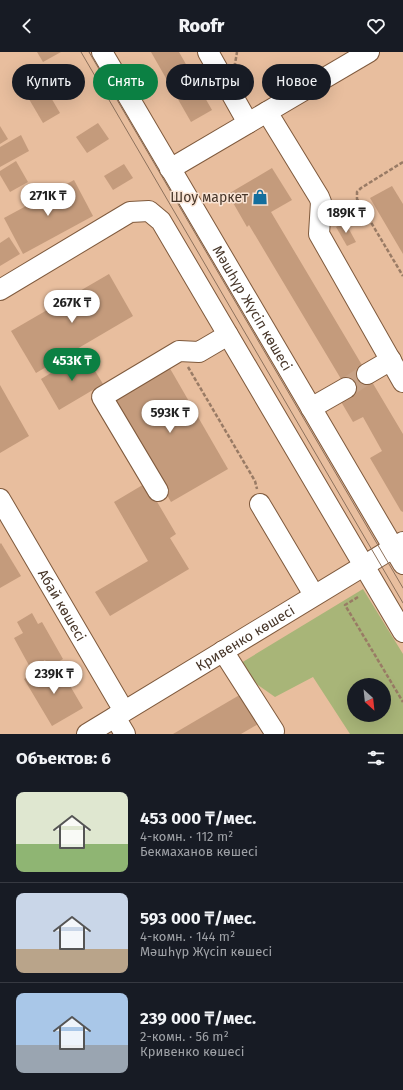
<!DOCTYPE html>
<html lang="ru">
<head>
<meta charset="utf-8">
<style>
	:root { --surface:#171b24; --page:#242831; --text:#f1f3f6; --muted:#9ea1a6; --line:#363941; --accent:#0b8043 }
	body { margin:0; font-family:"Fira Sans",sans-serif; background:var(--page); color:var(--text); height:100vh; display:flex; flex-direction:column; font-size:15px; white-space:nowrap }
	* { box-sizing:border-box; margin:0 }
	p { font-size:13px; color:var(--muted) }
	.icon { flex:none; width:22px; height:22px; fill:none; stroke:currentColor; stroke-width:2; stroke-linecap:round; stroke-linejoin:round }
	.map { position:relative; height:682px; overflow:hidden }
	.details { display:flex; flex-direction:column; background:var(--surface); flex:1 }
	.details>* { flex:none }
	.hud { position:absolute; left:12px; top:12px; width:379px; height:36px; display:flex; gap:8px }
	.needle { width:26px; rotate:153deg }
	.fabs { position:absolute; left:347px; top:626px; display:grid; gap:8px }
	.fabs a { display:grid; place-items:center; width:44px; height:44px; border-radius:50%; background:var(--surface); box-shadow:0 4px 16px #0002; font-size:20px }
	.price { position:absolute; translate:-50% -34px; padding:0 9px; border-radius:14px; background:#fff; color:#222; font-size:13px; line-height:26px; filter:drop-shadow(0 1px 2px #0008) }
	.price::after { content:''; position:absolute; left:50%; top:24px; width:12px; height:9px; margin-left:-6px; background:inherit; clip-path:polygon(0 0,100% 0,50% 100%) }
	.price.current { background:var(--accent); color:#fff }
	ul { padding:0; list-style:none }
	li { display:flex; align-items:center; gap:12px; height:100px; padding:0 16px }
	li+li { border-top:1px solid var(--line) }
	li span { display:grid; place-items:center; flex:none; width:112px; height:80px; border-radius:8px; color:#555 }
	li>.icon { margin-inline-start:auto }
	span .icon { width:48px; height:48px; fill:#fffc; stroke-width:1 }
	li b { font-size:17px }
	h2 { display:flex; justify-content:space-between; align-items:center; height:48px; padding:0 16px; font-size:17px }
	.pill { padding:0 14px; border-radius:18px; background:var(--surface); box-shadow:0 4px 16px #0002; font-size:14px; line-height:36px }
	.pill.current { background:var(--accent); color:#fff }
	header { display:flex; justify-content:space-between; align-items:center; height:52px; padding:0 16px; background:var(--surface); font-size:18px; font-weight:800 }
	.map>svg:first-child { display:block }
	.green { fill:#a8b578; fill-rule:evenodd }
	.building { fill:#c49b7c }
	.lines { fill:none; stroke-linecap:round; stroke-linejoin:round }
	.minor-tunnel { stroke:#c8a387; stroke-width:20; stroke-dasharray:20 10; stroke-linecap:butt }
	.minor-casing { stroke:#7f5a3d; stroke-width:22 }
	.path { stroke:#997b65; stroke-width:2.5; stroke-dasharray:4 2; stroke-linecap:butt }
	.minor { stroke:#fff; stroke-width:20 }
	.tram { stroke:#8d715c; stroke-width:1 }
	.labels { text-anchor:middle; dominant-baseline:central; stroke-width:3; stroke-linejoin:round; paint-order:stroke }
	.poi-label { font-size:14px; fill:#473629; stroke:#f9e3d3; text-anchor:end }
	.street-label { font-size:14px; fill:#473629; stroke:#f9e3d3 }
</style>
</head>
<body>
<header><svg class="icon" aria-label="back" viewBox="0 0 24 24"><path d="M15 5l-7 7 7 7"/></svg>Roofr<svg class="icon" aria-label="heart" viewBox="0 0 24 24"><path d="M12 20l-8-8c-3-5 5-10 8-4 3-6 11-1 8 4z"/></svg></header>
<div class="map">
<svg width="403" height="682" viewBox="0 0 403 682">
	<rect width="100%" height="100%" fill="#e8be9e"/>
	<path class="green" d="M363,537L403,602V682H350L313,625L275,645L251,628L241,611ZM354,633H384V663H354Z"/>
	<g class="building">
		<path d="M37,0H61L43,10Z"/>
		<path d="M151,0H179L212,58L191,70Z"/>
		<path d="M43,32L60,61L43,71L26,42Z"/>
		<path d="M98,71L109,87L87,101L76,85Z"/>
		<path d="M0,74L8,87L0,92Z"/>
		<path d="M21,83L29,99L0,115V95Z"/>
		<path d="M16,109L28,130L10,140L0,123V119Z"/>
		<path d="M124,112L133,126L113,138L104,124Z"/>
		<path d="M272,116L292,148L271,160L403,382V460L401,459L370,406L382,399L363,365L353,370L340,348L350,342L249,173L247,175L228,142Z"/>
		<path d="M74,128L93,164L23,202L4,166Z"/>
		<path d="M392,134L403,152V202L370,146Z"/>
		<path d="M345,170L356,190L347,194L336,175Z"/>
		<path d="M9,185L20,202L0,214V191Z"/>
		<path d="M109,222L133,264L36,321L11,279Z"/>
		<path d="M84,301L103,332L59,358L41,327Z"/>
		<path d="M168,313L228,417L171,450L113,349Z"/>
		<path d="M0,333L29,384L0,401Z"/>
		<path d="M146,431L176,482L170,486L189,517L110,564L95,540L148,509L114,450Z"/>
		<path d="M1,491L21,524L0,536V492Z"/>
		<path d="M32,561L38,572L42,570L63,607L49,615L45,608L31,617L14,586L23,581L17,570Z"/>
		<path d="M59,615L83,656L52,674L24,627L44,616L47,622Z"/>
		<path d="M243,641L260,671L241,682H173Z"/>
	</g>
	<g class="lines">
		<path class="minor-tunnel" d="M346,336L367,322"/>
		<defs>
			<g id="minor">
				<path id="s1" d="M102,0L403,512"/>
				<path d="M208,0L248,71"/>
				<path d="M267,60L319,145L321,150L319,182L403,330"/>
				<path d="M170,117L369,0"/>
				<path d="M0,238L130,160L149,159L161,169L403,580"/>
				<path d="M367,322L391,308"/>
				<path d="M311,356L346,336"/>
				<path d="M158,439L102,345L179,299L199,300L228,283"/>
				<path id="s2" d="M0,447L124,659"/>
				<path d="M260,452L314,543"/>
				<path d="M223,599L274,679"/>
				<path d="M115,665L125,682"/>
				<path id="s3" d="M87,682L403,490"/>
			</g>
		</defs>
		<use href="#minor" class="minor-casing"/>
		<g class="path">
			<path d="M233,14L235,12L237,0"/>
			<path d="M403,110L361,136L357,140V147L403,224"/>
			<path d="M188,315L255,429L257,437"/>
			<path d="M358,545L345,553L403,650"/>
		</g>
		<use href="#minor" class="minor"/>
		<g class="tram">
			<path d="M81,0L403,551"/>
			<path d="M89,0L403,536"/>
		</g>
	</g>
	<defs>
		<symbol id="shop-bare" viewBox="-9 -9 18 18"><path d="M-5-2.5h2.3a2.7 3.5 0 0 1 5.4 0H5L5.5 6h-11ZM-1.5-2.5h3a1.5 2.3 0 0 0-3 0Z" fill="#136e9d" stroke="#f9e3d3" stroke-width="2.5" paint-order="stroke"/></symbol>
	</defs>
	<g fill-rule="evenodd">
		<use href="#shop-bare" x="249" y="134" width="22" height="22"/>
	</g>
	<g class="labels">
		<g class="poi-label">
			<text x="248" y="145">Шоу маркет</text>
		</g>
		<g class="street-label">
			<text stroke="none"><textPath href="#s1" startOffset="297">Мәшһүр Жүсіп көшесі</textPath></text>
			<text stroke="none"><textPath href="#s2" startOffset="123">Абай көшесі</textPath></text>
			<text stroke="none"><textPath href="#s3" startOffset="185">Кривенко көшесі</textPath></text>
		</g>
	</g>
</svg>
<div class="fabs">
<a><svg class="needle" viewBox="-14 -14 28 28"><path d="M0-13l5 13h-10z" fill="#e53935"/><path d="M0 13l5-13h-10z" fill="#9ea1a6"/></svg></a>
</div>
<b class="price" style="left:48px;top:165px">271K ₸</b>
<b class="price" style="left:346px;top:182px">189K ₸</b>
<b class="price" style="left:72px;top:272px">267K ₸</b>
<b class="price current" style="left:72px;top:330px">453K ₸</b>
<b class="price" style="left:170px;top:382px">593K ₸</b>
<b class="price" style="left:54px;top:643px">239K ₸</b>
<div class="hud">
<a class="pill">Купить</a>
<a class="pill current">Снять</a>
<a class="pill">Фильтры</a>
<a class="pill">Новое</a>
</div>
</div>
<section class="details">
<h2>Объектов: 6<svg class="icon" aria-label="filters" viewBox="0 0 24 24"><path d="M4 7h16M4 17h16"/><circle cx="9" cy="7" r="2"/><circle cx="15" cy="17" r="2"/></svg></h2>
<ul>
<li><span style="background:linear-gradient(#dfe7d0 65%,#8fb573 0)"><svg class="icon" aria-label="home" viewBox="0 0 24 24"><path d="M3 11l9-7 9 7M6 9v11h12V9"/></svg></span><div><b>453 000 ₸/мес.</b><p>4-комн. · 112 m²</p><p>Бекмаханов көшесі</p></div></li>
<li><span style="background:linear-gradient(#c9d6e8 70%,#b9a48a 0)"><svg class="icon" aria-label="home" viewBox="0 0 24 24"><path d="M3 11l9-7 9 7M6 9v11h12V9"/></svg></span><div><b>593 000 ₸/мес.</b><p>4-комн. · 144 m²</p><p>Мәшһүр Жүсіп көшесі</p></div></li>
<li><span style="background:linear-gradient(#a9c7e8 65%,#9aa5b1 0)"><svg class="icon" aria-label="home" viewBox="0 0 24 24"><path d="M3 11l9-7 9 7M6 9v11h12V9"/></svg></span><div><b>239 000 ₸/мес.</b><p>2-комн. · 56 m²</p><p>Кривенко көшесі</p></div></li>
</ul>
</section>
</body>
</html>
